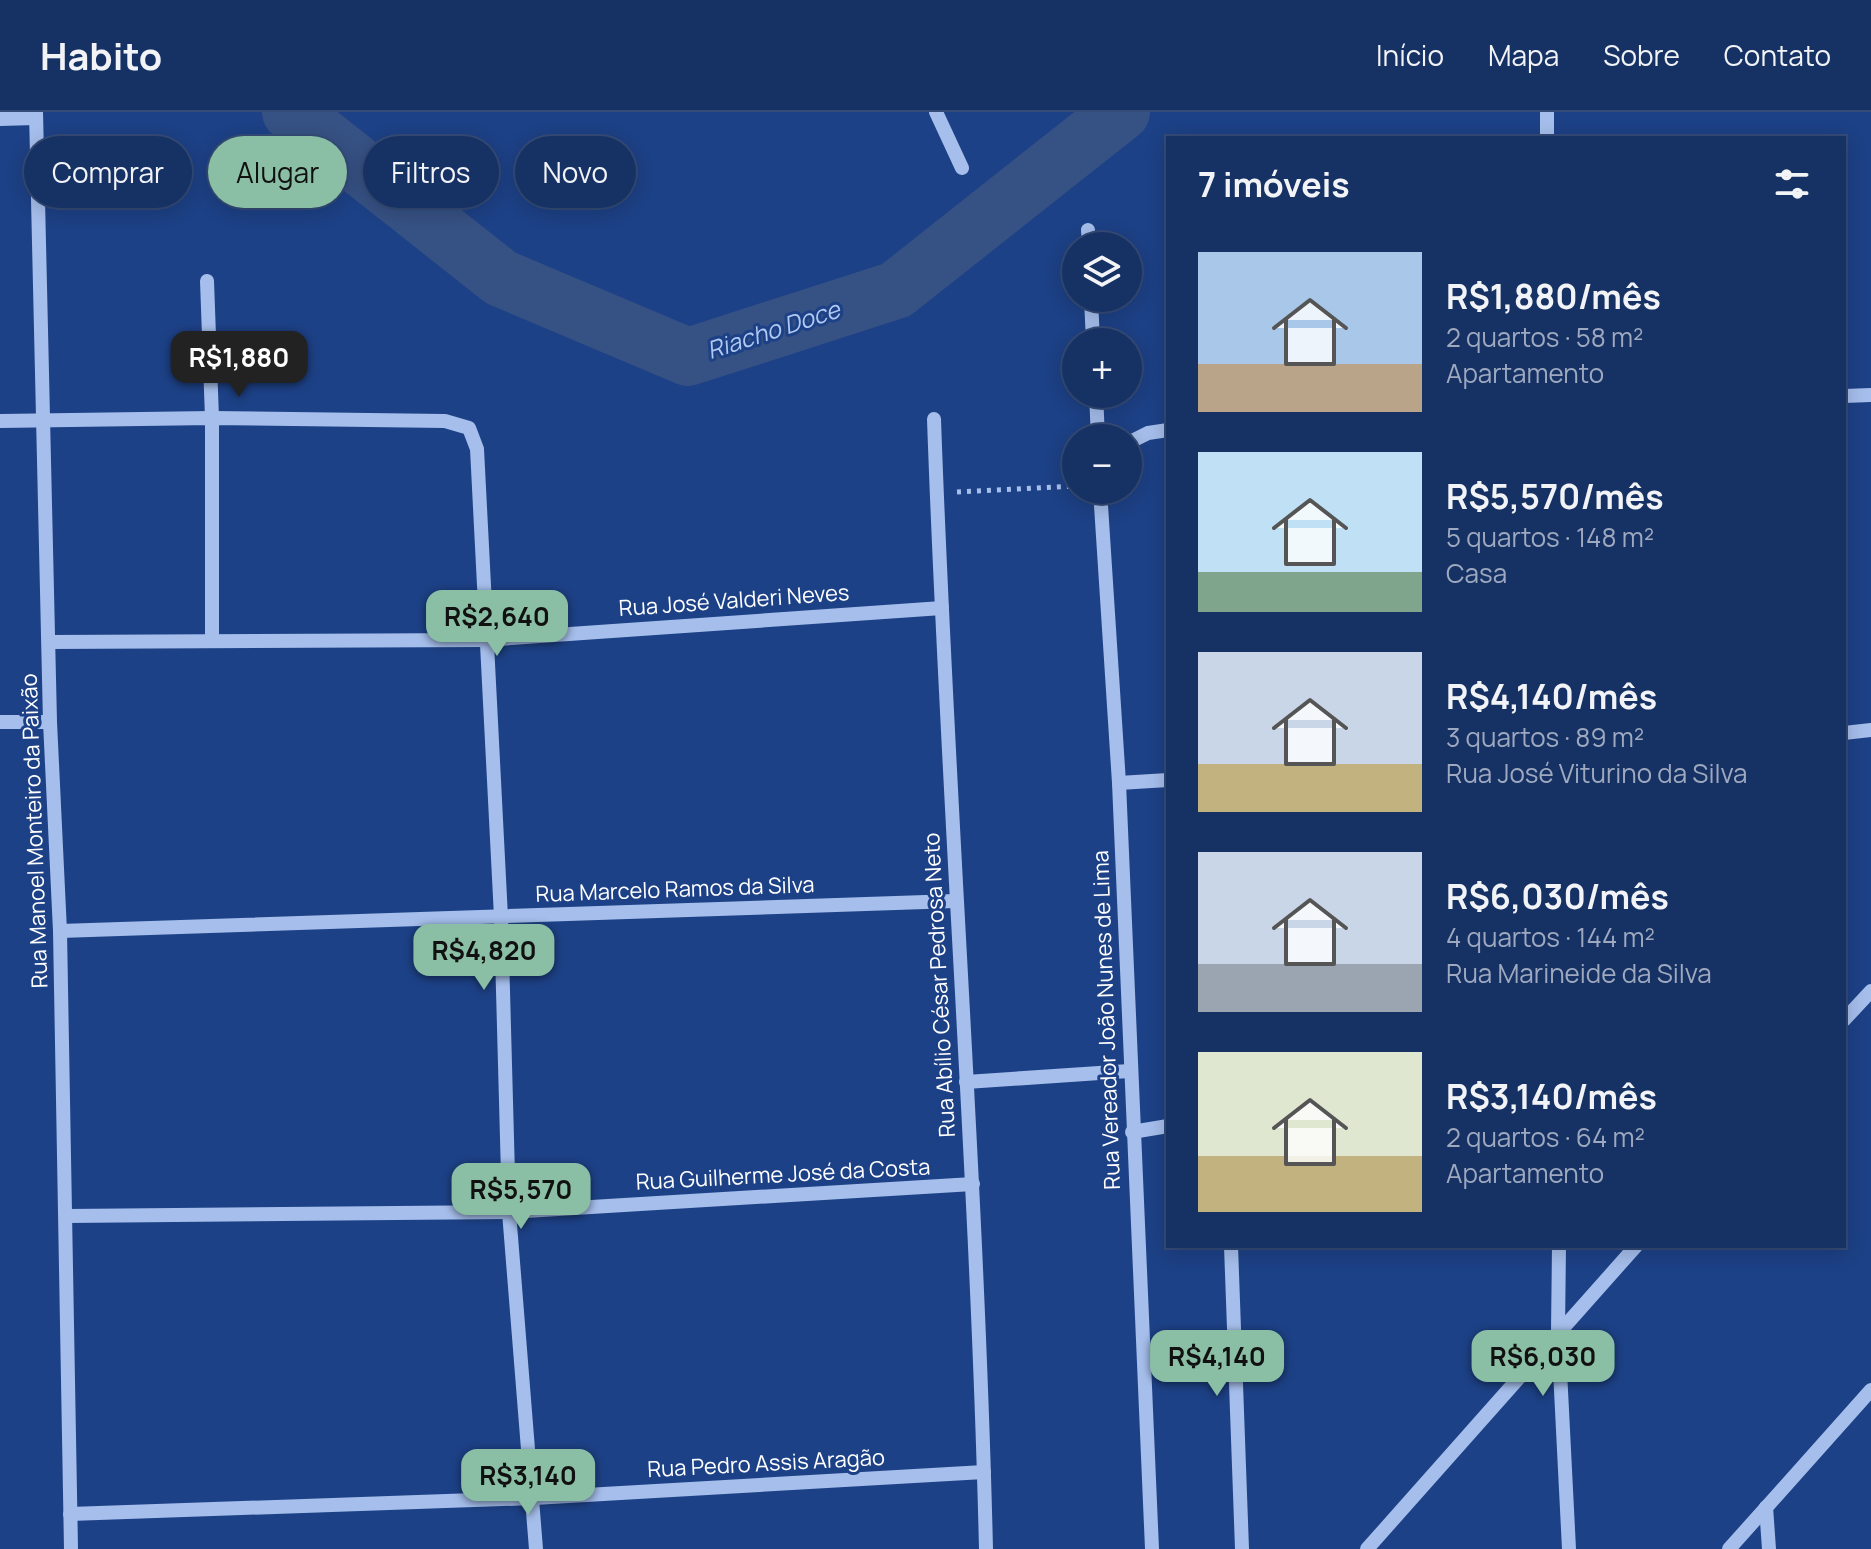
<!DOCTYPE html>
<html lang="pt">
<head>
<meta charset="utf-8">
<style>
	:root { --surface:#163164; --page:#233d6d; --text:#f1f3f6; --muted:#9ea9bf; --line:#354c78; --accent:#8abfa5 }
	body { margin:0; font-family:Manrope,sans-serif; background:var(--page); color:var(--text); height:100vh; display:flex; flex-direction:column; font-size:30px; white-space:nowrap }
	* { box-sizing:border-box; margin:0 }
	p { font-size:26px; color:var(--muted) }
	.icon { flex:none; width:44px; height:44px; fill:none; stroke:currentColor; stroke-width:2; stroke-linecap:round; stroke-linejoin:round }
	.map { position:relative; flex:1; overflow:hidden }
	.side { position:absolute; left:1166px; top:24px; width:680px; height:1112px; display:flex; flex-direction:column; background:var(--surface); border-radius:0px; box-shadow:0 4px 20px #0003,0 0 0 2px var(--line) }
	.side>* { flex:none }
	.banner { position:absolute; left:24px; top:24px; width:760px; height:72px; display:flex; gap:16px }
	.controls { position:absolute; left:1062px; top:120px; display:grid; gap:16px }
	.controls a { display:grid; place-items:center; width:80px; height:80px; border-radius:50%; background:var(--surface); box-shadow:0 4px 20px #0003,0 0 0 2px var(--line); font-size:40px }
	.price { position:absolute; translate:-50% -68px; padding:0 18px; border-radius:16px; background:var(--accent); color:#111; font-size:26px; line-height:52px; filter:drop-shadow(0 2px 4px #0008) }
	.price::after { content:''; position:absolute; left:50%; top:48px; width:24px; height:18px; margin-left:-12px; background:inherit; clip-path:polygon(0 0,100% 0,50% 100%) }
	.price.selected { background:#222; color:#fff }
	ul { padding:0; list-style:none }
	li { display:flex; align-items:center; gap:24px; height:200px; padding:0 32px }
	li span { display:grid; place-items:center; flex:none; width:224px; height:160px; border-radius:0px; color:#555 }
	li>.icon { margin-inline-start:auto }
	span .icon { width:96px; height:96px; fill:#fffc; stroke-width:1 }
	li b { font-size:34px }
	h2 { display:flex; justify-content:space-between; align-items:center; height:96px; padding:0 32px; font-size:34px }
	.tag { padding:0 28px; border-radius:36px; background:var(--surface); box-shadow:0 4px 20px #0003,0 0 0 2px var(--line); font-size:28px; line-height:72px }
	.tag.selected { background:var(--accent); color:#111 }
	header { display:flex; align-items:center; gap:48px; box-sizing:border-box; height:112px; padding:0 40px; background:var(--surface); border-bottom:2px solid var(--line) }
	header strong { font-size:38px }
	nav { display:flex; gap:44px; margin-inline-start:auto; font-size:28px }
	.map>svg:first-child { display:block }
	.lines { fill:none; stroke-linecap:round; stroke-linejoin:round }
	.river { stroke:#365184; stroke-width:58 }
	.path { stroke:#a5beeb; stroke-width:5; stroke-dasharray:4 6; stroke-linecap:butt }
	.minor { stroke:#a5beeb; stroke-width:14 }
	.labels { text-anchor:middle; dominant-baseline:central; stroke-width:6; stroke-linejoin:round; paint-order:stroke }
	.street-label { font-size:22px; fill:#fff; stroke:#1d4186 }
	.water-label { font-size:24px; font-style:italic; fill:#b1c9f2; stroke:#1d4186 }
</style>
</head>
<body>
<header>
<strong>Habito</strong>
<nav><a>Início</a><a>Mapa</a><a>Sobre</a><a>Contato</a></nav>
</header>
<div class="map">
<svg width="1871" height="1437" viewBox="0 0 1871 1437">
	<rect width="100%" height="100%" fill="#1d4186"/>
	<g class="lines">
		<path class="river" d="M291,0L501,166L688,245L896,178L1121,0"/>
		<path class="path" d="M957,380L1076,374"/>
		<g class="minor">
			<path d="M36,0L50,610L60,819L71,1437"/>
			<path d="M936,0L962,56"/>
			<path d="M1547,0V26"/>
			<path d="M0,7L36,6"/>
			<path d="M1088,118L1089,134"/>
			<path d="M207,169L212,306V528"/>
			<path d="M1091,186L1093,230"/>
			<path d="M1096,282L1098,326"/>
			<path d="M1844,284L1871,283"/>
			<path d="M934,307C947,684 977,1060 986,1437"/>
			<path d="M0,309L212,306L445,309L469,316L477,337L501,805L509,1100L536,1437"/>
			<path d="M1128,331L1148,321L1168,318"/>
			<path d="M1100,378L1119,671L1152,1437"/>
			<path d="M50,530L484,528L942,496"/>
			<path d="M0,610H50"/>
			<path d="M1844,621L1871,618"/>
			<path d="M1119,671L1168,668"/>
			<path d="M60,819L955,789"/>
			<path d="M1844,908L1871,879"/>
			<path d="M966,970L1129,959"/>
			<path d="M1132,1020L1168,1014"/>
			<path d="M67,1104L509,1100L973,1072"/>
			<path d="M1231,1134L1242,1437"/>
			<path d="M1559,1134L1558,1219L1569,1437"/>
			<path d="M1766,1395L1769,1437"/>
			<path d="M70,1402L534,1386L984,1360"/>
			<path d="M1367,1437L1636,1134"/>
			<path d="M1729,1437L1871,1278"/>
		</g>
	</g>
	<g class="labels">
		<g class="street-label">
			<text transform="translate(734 488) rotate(-4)">Rua José Valderi Neves</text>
			<text transform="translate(34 719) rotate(-92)">Rua Manoel Monteiro da Paixão</text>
			<text transform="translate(675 777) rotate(-2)">Rua Marcelo Ramos da Silva</text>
			<text transform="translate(939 873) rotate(-93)">Rua Abílio César Pedrosa Neto</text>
			<text transform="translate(1106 908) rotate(-92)">Rua Vereador João Nunes de Lima</text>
			<text transform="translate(783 1062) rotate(-3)">Rua Guilherme José da Costa</text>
			<text transform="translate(766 1351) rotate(-3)">Rua Pedro Assis Aragão</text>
		</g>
		<g class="water-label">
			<text transform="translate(773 217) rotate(-18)">Riacho Doce</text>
		</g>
	</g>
</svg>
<div class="controls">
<a><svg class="icon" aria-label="layers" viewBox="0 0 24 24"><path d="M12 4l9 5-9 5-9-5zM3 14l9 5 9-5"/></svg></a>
<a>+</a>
<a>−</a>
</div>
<b class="price selected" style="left:239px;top:287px">R$1,880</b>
<b class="price" style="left:497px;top:546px">R$2,640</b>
<b class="price" style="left:484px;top:880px">R$4,820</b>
<b class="price" style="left:521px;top:1119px">R$5,570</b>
<b class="price" style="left:1217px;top:1286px">R$4,140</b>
<b class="price" style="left:1543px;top:1286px">R$6,030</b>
<b class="price" style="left:528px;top:1405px">R$3,140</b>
<div class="banner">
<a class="tag">Comprar</a>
<a class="tag selected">Alugar</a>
<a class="tag">Filtros</a>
<a class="tag">Novo</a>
</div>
<section class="side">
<h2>7 imóveis<svg class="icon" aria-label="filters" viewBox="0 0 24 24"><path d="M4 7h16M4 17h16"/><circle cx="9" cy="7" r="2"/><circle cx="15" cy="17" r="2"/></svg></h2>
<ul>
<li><span style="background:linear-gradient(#a9c7e8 70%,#b9a48a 0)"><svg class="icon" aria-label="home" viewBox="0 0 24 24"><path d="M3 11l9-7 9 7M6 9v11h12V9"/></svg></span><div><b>R$1,880/mês</b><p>2 quartos · 58 m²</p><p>Apartamento</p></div></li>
<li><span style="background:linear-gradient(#bfe0f5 75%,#7fa58c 0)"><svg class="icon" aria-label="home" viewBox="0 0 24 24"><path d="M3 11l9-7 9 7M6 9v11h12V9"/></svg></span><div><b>R$5,570/mês</b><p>5 quartos · 148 m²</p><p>Casa</p></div></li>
<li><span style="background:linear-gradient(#c9d6e8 70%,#c2b280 0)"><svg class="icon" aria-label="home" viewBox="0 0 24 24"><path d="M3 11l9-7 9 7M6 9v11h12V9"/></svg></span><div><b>R$4,140/mês</b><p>3 quartos · 89 m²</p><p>Rua José Viturino da Silva</p></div></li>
<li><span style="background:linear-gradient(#c9d6e8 70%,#9aa5b1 0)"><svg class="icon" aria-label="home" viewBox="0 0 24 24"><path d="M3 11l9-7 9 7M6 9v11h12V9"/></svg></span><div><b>R$6,030/mês</b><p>4 quartos · 144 m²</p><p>Rua Marineide da Silva</p></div></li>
<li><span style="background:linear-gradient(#dfe7d0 65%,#c2b280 0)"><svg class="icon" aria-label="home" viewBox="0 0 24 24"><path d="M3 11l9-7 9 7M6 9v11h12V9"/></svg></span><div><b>R$3,140/mês</b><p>2 quartos · 64 m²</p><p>Apartamento</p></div></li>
</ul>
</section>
</div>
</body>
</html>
